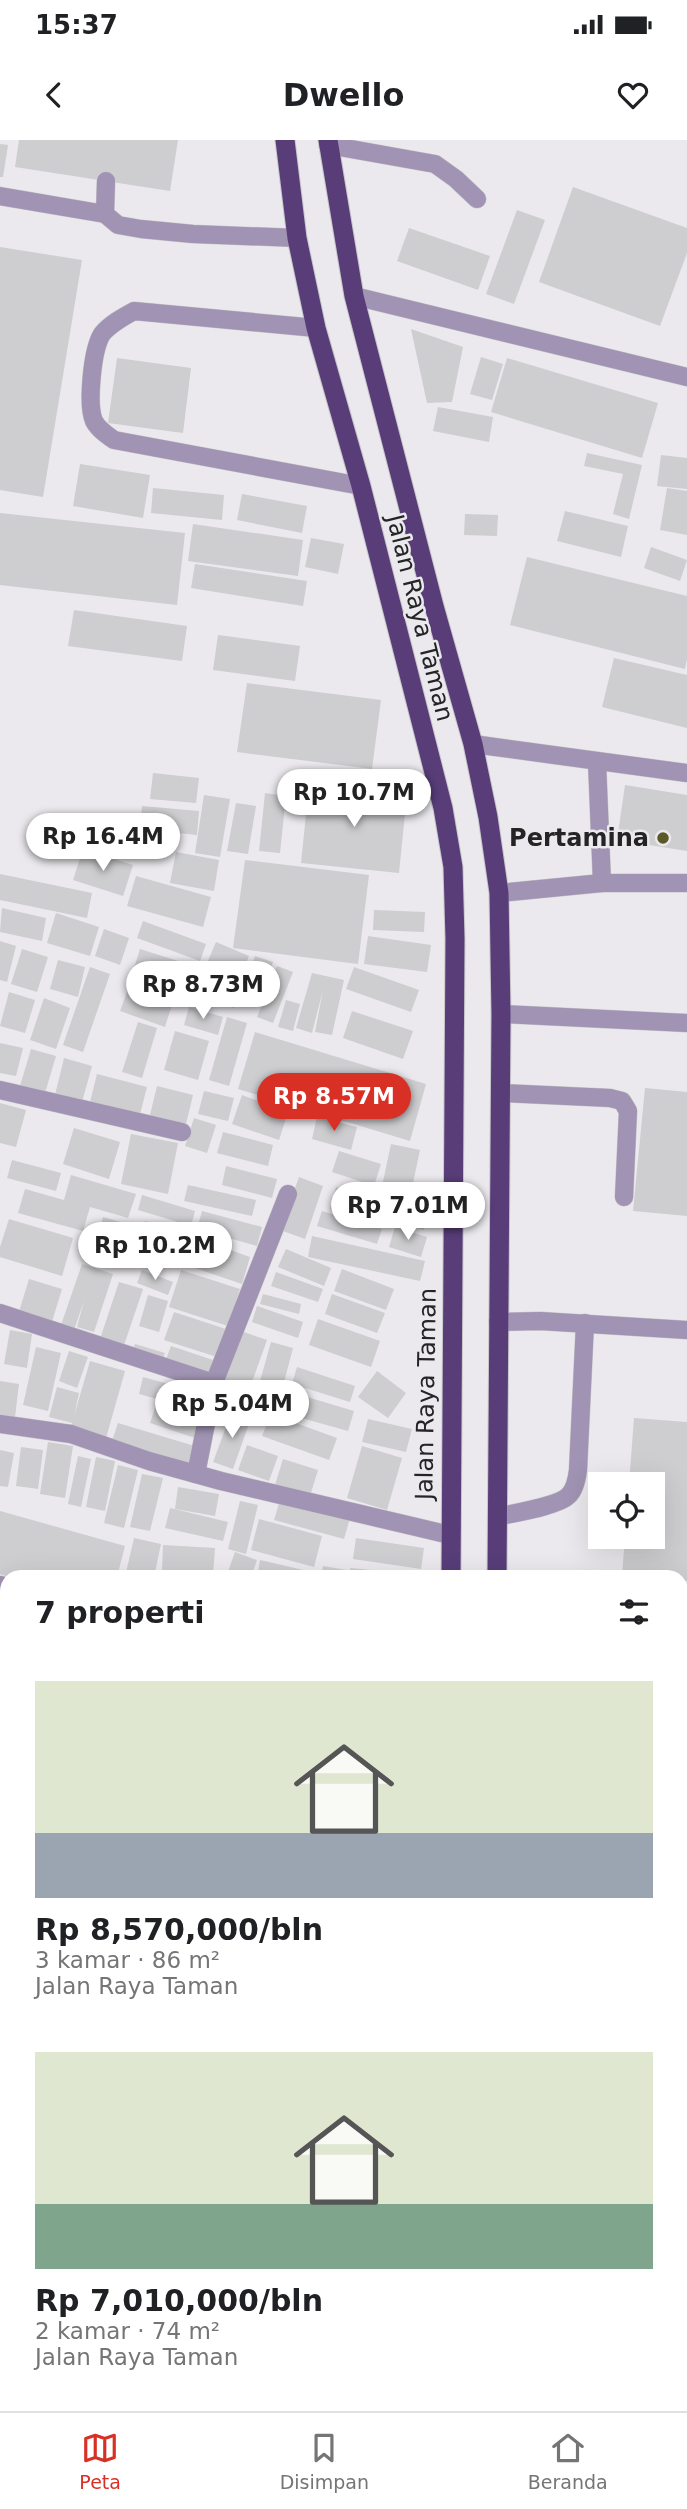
<!DOCTYPE html>
<html lang="id">
<head>
<meta charset="utf-8">
<style>
	:root { --surface:#fff; --page:#f6f6f6; --text:#202124; --muted:#757577; --line:#e0e0e0; --accent:#d93025 }
	body { margin:0; font-family:"DejaVu Sans",sans-serif; background:var(--page); color:var(--text); height:100vh; display:flex; flex-direction:column; font-size:26px; white-space:nowrap }
	* { box-sizing:border-box; margin:0 }
	p { font-size:23px; color:var(--muted) }
	.icon { flex:none; width:38px; height:38px; fill:none; stroke:currentColor; stroke-width:2; stroke-linecap:round; stroke-linejoin:round }
	.map { position:relative; flex:1; overflow:hidden }
	.side { position:absolute; left:0px; top:1430px; width:688px; height:842px; display:flex; flex-direction:column; background:var(--surface); border-radius:21px 21px 0 0; box-shadow:0 7px 28px #0002 }
	.side>* { flex:none }
	.tools { position:absolute; left:588px; top:1332px; display:grid; gap:14px }
	.tools a { display:grid; place-items:center; width:77px; height:77px; border-radius:0px; background:var(--surface); box-shadow:0 7px 28px #0002; font-size:35px }
	.price { position:absolute; translate:-50% -60px; padding:0 16px; border-radius:24px; background:#fff; color:#222; font-size:23px; line-height:46px; filter:drop-shadow(0 2px 4px #0008) }
	.price::after { content:''; position:absolute; left:50%; top:42px; width:21px; height:16px; margin-left:-10px; background:inherit; clip-path:polygon(0 0,100% 0,50% 100%) }
	.price.current { background:var(--accent); color:#fff }
	ul { padding:0; list-style:none }
	li { display:grid; align-content:center; gap:14px; height:371px; padding:0 35px }
	li span { display:grid; place-items:center; height:217px; border-radius:0px; color:#555 }
	li>.icon { margin-inline-start:auto }
	span .icon { width:126px; height:126px; fill:#fffc; stroke-width:1 }
	li b { font-size:30px }
	h2 { display:flex; justify-content:space-between; align-items:center; height:84px; padding:0 35px; font-size:30px }
	.status { display:flex; justify-content:space-between; align-items:center; height:49px; padding:0 35px; background:var(--surface); direction:ltr }
	.status svg { height:19px; fill:currentColor }
	header { display:flex; justify-content:space-between; align-items:center; height:91px; padding:0 35px; background:var(--surface); font-size:32px; font-weight:700 }
	.tab-bar { display:flex; justify-content:space-around; align-items:center; height:98px; border-top:2px solid var(--line); background:var(--surface); font-size:19px; color:var(--muted) }
	.tab-bar a { display:grid; justify-items:center; gap:4px }
	.tab-bar .current { color:var(--accent) }
	.map>svg:first-child { display:block }
	.building { fill:#cecdd0 }
	.lines { fill:none; stroke-linecap:round; stroke-linejoin:round }
	.service-casing { stroke:#c7c6c9; stroke-width:19 }
	.minor-casing { stroke:#c7c6c9; stroke-width:19 }
	.trunk-casing { stroke:#c7c6c9; stroke-width:21 }
	.service { stroke:#a093b3; stroke-width:18 }
	.minor { stroke:#a093b3; stroke-width:18 }
	.trunk { stroke:#583d78; stroke-width:19 }
	.poi-dot { fill:#5b5a27; stroke:#ebe9ed; stroke-width:2.5 }
	.labels { text-anchor:middle; dominant-baseline:central; stroke-width:5; stroke-linejoin:round; paint-order:stroke }
	.street-label { font-size:24px; fill:#242425; stroke:#ebe9ed }
	.poi-label { font-size:24px; font-weight:bold; fill:#242425; stroke:#ebe9ed; text-anchor:end }
</style>
</head>
<body>
<div class="status"><b>15:37</b><svg viewBox="0 0 49 12"><path d="M0 12V9h3v3zM5 12V6h3v6zM10 12V3h3v9zM15 12V0h3v12zM26 1h20v11H26zM47 4h2v5h-2z"/></svg></div>
<header><svg class="icon" aria-label="back" viewBox="0 0 24 24"><path d="M15 5l-7 7 7 7"/></svg>Dwello<svg class="icon" aria-label="heart" viewBox="0 0 24 24"><path d="M12 20l-8-8c-3-5 5-10 8-4 3-6 11-1 8 4z"/></svg></header>
<div class="map">
<svg width="687" height="2271" viewBox="0 0 687 2271">
	<rect width="100%" height="100%" fill="#ebe9ed"/>
	<g class="building">
		<path d="M19,0H178L170,51L15,27Z"/>
		<path d="M0,4L8,5L3,37H0Z"/>
		<path d="M573,47L687,88V113L660,186L539,142Z"/>
		<path d="M517,70L545,80L514,164L486,154Z"/>
		<path d="M409,88L490,116L478,150L397,121Z"/>
		<path d="M0,107L82,120L43,357L0,350Z"/>
		<path d="M411,189L463,207L452,262L427,263Z"/>
		<path d="M481,217L503,224L492,260L470,254Z"/>
		<path d="M117,218L191,228L183,293L108,283Z"/>
		<path d="M507,218L658,263L642,318L491,272Z"/>
		<path d="M438,267L493,277L489,302L433,291Z"/>
		<path d="M587,313L642,325L629,379L613,374L623,334L584,326Z"/>
		<path d="M661,315L687,318V349L657,346Z"/>
		<path d="M80,324L150,335L143,378L73,366Z"/>
		<path d="M153,348L224,355L222,380L151,373Z"/>
		<path d="M667,348L687,351V395L660,390Z"/>
		<path d="M242,354L307,366L302,393L237,380Z"/>
		<path d="M565,371L628,386L621,417L557,401Z"/>
		<path d="M0,373L185,393L177,465L0,445Z"/>
		<path d="M465,374L498,375L497,396L464,395Z"/>
		<path d="M193,384L303,400L298,436L188,421Z"/>
		<path d="M311,398L344,404L338,434L305,427Z"/>
		<path d="M651,407L687,420L680,441L644,428Z"/>
		<path d="M527,417L687,456V519L685,529L510,485Z"/>
		<path d="M195,424L307,441L303,466L191,448Z"/>
		<path d="M74,470L187,486L182,521L68,506Z"/>
		<path d="M218,495L300,506L295,541L213,530Z"/>
		<path d="M614,518L687,535V588L602,567Z"/>
		<path d="M247,543L381,560L372,629L237,612Z"/>
		<path d="M153,633L199,638L196,663L150,659Z"/>
		<path d="M309,645L407,654L399,733L301,723Z"/>
		<path d="M625,645L687,655V711L617,700Z"/>
		<path d="M265,653L286,656L280,713L259,711Z"/>
		<path d="M204,655L230,659L220,717L195,713Z"/>
		<path d="M236,663L256,666L248,714L227,711Z"/>
		<path d="M142,666L199,671L197,695L140,689Z"/>
		<path d="M83,709L133,725L123,756L73,740Z"/>
		<path d="M176,712L219,720L214,751L170,743Z"/>
		<path d="M245,720L369,735L358,824L233,808Z"/>
		<path d="M0,734L92,753L87,778L0,760Z"/>
		<path d="M136,736L211,757L203,787L127,766Z"/>
		<path d="M2,768L46,778L42,801L0,792Z"/>
		<path d="M374,770L425,772L424,792L373,790Z"/>
		<path d="M56,773L99,787L90,816L47,803Z"/>
		<path d="M143,781L206,804L200,821L137,798Z"/>
		<path d="M104,789L129,798L120,825L95,816Z"/>
		<path d="M368,796L431,805L427,832L364,824Z"/>
		<path d="M0,801L16,806L7,842L0,840Z"/>
		<path d="M216,802L249,816L238,844L204,830Z"/>
		<path d="M22,809L48,817L37,852L11,844Z"/>
		<path d="M140,809L194,826L188,845L134,828Z"/>
		<path d="M255,816L273,822L259,867L241,862Z"/>
		<path d="M58,820L85,827L78,857L50,849Z"/>
		<path d="M277,826L293,832L273,883L257,877Z"/>
		<path d="M90,827L110,834L83,912L63,905Z"/>
		<path d="M354,827L419,850L411,872L346,849Z"/>
		<path d="M312,833L344,840L332,895L315,892L323,850L312,893L296,888Z"/>
		<path d="M197,835L240,848L234,868L191,855Z"/>
		<path d="M132,838L176,852L165,887L120,871Z"/>
		<path d="M9,852L35,860L25,893L0,886Z"/>
		<path d="M44,858L70,868L56,909L30,900Z"/>
		<path d="M286,860L300,864L293,891L278,887Z"/>
		<path d="M189,867L223,877L218,895L184,885Z"/>
		<path d="M352,871L413,891L403,919L343,898Z"/>
		<path d="M227,877L247,883L229,946L209,940Z"/>
		<path d="M138,882L157,888L142,938L122,932Z"/>
		<path d="M175,891L209,901L198,940L164,930Z"/>
		<path d="M255,892L426,944L410,1001L238,949Z"/>
		<path d="M0,903L23,908L16,936L0,933Z"/>
		<path d="M31,909L56,916L45,953L20,946Z"/>
		<path d="M64,918L92,926L82,962L55,955Z"/>
		<path d="M97,934L147,947L138,982L88,970Z"/>
		<path d="M157,946L193,955L185,988L149,979Z"/>
		<path d="M645,948L687,952V1076L633,1071Z"/>
		<path d="M204,951L234,958L228,981L198,974Z"/>
		<path d="M242,955L288,972L279,1000L232,984Z"/>
		<path d="M0,963L26,970L16,1007L0,1003Z"/>
		<path d="M317,977L357,987L351,1010L312,999Z"/>
		<path d="M194,978L216,985L207,1013L185,1006Z"/>
		<path d="M74,988L120,1002L109,1039L63,1024Z"/>
		<path d="M223,992L273,1005L268,1026L217,1013Z"/>
		<path d="M131,994L178,1003L168,1054L121,1044Z"/>
		<path d="M391,1004L420,1010L410,1057L381,1051Z"/>
		<path d="M339,1011L381,1024L374,1046L332,1032Z"/>
		<path d="M12,1020L61,1033L56,1051L7,1038Z"/>
		<path d="M226,1026L277,1039L272,1058L222,1045Z"/>
		<path d="M71,1035L136,1054L128,1078L90,1067L83,1091L18,1073L25,1049L64,1060Z"/>
		<path d="M299,1037L323,1046L305,1099L280,1090Z"/>
		<path d="M188,1045L256,1060L252,1076L184,1061Z"/>
		<path d="M336,1047L391,1064L384,1086L330,1069Z"/>
		<path d="M142,1055L195,1071L191,1086L138,1070Z"/>
		<path d="M400,1068L427,1074L424,1090L397,1083Z"/>
		<path d="M202,1071L262,1087L257,1106L197,1089Z"/>
		<path d="M322,1071L382,1089L377,1104L317,1086Z"/>
		<path d="M103,1077L134,1086L126,1110L96,1102Z"/>
		<path d="M9,1079L73,1098L62,1136L0,1117V1107Z"/>
		<path d="M145,1081L191,1095L183,1121L137,1107Z"/>
		<path d="M395,1087L427,1097L421,1117L389,1107Z"/>
		<path d="M312,1096L425,1121L420,1141L308,1117Z"/>
		<path d="M196,1098L250,1117L242,1144L186,1125Z"/>
		<path d="M286,1109L331,1128L324,1146L278,1127Z"/>
		<path d="M82,1124L113,1134L94,1192L77,1187L84,1161L74,1190L61,1185Z"/>
		<path d="M342,1129L394,1149L386,1170L334,1151Z"/>
		<path d="M142,1130L173,1142L168,1155L137,1143Z"/>
		<path d="M181,1130L240,1149L228,1186L169,1167Z"/>
		<path d="M276,1132L323,1149L318,1162L271,1146Z"/>
		<path d="M29,1139L62,1149L51,1185L18,1175Z"/>
		<path d="M119,1142L143,1149L121,1214L98,1205Z"/>
		<path d="M263,1154L301,1164L299,1174L260,1164Z"/>
		<path d="M332,1154L385,1173L377,1193L325,1174Z"/>
		<path d="M148,1155L168,1161L159,1192L139,1186Z"/>
		<path d="M257,1166L303,1182L298,1198L252,1182Z"/>
		<path d="M174,1172L229,1190L220,1218L164,1200Z"/>
		<path d="M318,1179L380,1201L371,1227L309,1205Z"/>
		<path d="M10,1190L32,1194L27,1228L4,1224Z"/>
		<path d="M241,1191L267,1200L247,1256L222,1247Z"/>
		<path d="M271,1202L293,1208L278,1265L255,1259Z"/>
		<path d="M135,1204L165,1213L161,1224L132,1214Z"/>
		<path d="M171,1206L213,1220L209,1236L165,1222Z"/>
		<path d="M36,1207L61,1213L48,1271L23,1265Z"/>
		<path d="M69,1211L88,1217L77,1248L59,1241Z"/>
		<path d="M90,1221L125,1231L106,1298L71,1288L72,1283L49,1277L57,1247L79,1253L74,1276Z"/>
		<path d="M297,1227L355,1246L350,1262L292,1244Z"/>
		<path d="M377,1231L406,1253L388,1278L358,1257Z"/>
		<path d="M143,1237L208,1255L203,1272L139,1254Z"/>
		<path d="M0,1241L19,1244L15,1277L0,1275Z"/>
		<path d="M297,1254L354,1271L348,1291L291,1275Z"/>
		<path d="M157,1262L202,1277L195,1298L150,1283Z"/>
		<path d="M232,1271L251,1278L233,1329L213,1322Z"/>
		<path d="M271,1274L337,1298L329,1320L262,1296Z"/>
		<path d="M634,1278L687,1282V1441L681,1440V1437L622,1436L625,1396H653V1344H629Z"/>
		<path d="M368,1279L412,1289L406,1312L362,1302Z"/>
		<path d="M118,1283L198,1307L191,1329L111,1304Z"/>
		<path d="M48,1302L73,1306L65,1358L40,1354Z"/>
		<path d="M247,1305L278,1316L269,1341L238,1330Z"/>
		<path d="M362,1306L402,1318L387,1370L347,1358Z"/>
		<path d="M21,1307L43,1310L38,1349L16,1346Z"/>
		<path d="M0,1310L14,1313L8,1347L0,1346Z"/>
		<path d="M78,1316L91,1319L81,1367L68,1364Z"/>
		<path d="M96,1317L115,1321L105,1371L86,1367Z"/>
		<path d="M283,1319L318,1330L310,1356L275,1345Z"/>
		<path d="M118,1325L138,1330L124,1388L104,1383Z"/>
		<path d="M142,1334L163,1338L150,1391L130,1387Z"/>
		<path d="M178,1347L219,1354L215,1376L175,1369Z"/>
		<path d="M280,1360L350,1378L344,1399L274,1380Z"/>
		<path d="M240,1361L258,1365L246,1414L228,1409Z"/>
		<path d="M170,1368L228,1382L223,1401L165,1388Z"/>
		<path d="M0,1371L125,1406L117,1437H9L0,1434Z"/>
		<path d="M259,1379L322,1396L314,1427L251,1410Z"/>
		<path d="M134,1398L161,1404L154,1437H125Z"/>
		<path d="M356,1398L424,1408L421,1429L353,1419Z"/>
		<path d="M163,1405L215,1408L213,1435L162,1431Z"/>
		<path d="M235,1412L257,1420L251,1437H226Z"/>
		<path d="M260,1420L312,1432L311,1437H257Z"/>
		<path d="M323,1426L347,1430L345,1437H321Z"/>
		<path d="M350,1428L424,1435V1437H350Z"/>
		<path d="M0,1521L7,1523V1568L0,1566Z"/>
		<path d="M0,1572L7,1574V1595L0,1593Z"/>
		<path d="M0,1606L7,1607V1627L0,1626Z"/>
		<path d="M1,1633L7,1634V1660L0,1658Z"/>
		<path d="M0,1771L7,1774V1804L0,1801Z"/>
		<path d="M0,1807L7,1809V1844L0,1842Z"/>
		<path d="M293,2264H320L319,2271H291Z"/>
		<path d="M322,2264H376L387,2269V2271H320Z"/>
		<path d="M504,2264H539L551,2271H516Z"/>
		<path d="M602,2264H642L637,2271H598Z"/>
	</g>
	<g class="lines">
		<defs>
			<g id="service">
				<path d="M328,5L435,24L456,39L477,59"/>
				<path d="M106,41L105,74L118,85L141,89L193,94L297,98"/>
				<path d="M0,56L105,74"/>
				<path d="M316,188L134,171C123,177 110,184 102,194C92,210 87,265 94,281C98,289 107,295 114,300L361,346"/>
				<path d="M473,604L687,633"/>
				<path d="M597,622L602,743"/>
				<path d="M499,753L602,743H687"/>
				<path d="M501,874L687,883"/>
				<path d="M500,953L610,958L622,961L628,971L624,1057"/>
				<path d="M498,1182L540,1181L687,1190"/>
				<path d="M497,1377C513,1373 558,1366 568,1356C575,1350 577,1338 578,1330L585,1183"/>
				<path d="M681,1491L687,1490"/>
				<path d="M681,1859H687"/>
			</g>
			<g id="minor">
				<path d="M354,156L687,237"/>
				<path d="M0,950L182,992"/>
				<path d="M0,1173L214,1243"/>
				<path d="M0,1284L71,1294L149,1321L221,1341L450,1395"/>
				<path d="M196,1334L214,1243L288,1054"/>
				<path d="M0,1445L7,1447"/>
				<path d="M0,1747L7,1750"/>
				<path d="M413,2271L417,2264"/>
			</g>
			<g id="trunk">
				<path d="M285,0L297,98L316,188L361,346L443,668L453,727L455,799L451,1437"/>
				<path d="M328,0L354,156L434,466L473,604L488,677L499,753L501,874L497,1437"/>
				<path d="M681,2127L687,2139"/>
				<path d="M681,2225L687,2235"/>
			</g>
		</defs>
		<use href="#service" class="service-casing"/>
		<use href="#minor" class="minor-casing"/>
		<use href="#trunk" class="trunk-casing"/>
		<use href="#service" class="service"/>
		<use href="#minor" class="minor"/>
		<use href="#trunk" class="trunk"/>
	</g>
	<circle class="poi-dot" cx="663" cy="698" r="7"/>
	<g class="labels">
		<g class="street-label">
			<text transform="translate(420 478) rotate(76)">Jalan Raya Taman</text>
			<text transform="translate(426 1254) rotate(-89)">Jalan Raya Taman</text>
		</g>
		<g class="poi-label">
			<text x="649" y="698">Pertamina</text>
		</g>
	</g>
</svg>
<div class="tools">
<a><svg class="icon" aria-label="locate" viewBox="0 0 24 24"><circle cx="12" cy="12" r="6"/><path d="M12 2v4M12 18v4M2 12h4M18 12h4"/></svg></a>
</div>
<b class="price" style="left:354px;top:689px">Rp 10.7M</b>
<b class="price" style="left:103px;top:733px">Rp 16.4M</b>
<b class="price" style="left:203px;top:881px">Rp 8.73M</b>
<b class="price current" style="left:334px;top:993px">Rp 8.57M</b>
<b class="price" style="left:408px;top:1102px">Rp 7.01M</b>
<b class="price" style="left:155px;top:1142px">Rp 10.2M</b>
<b class="price" style="left:232px;top:1300px">Rp 5.04M</b>
<section class="side">
<h2>7 properti<svg class="icon" aria-label="filters" viewBox="0 0 24 24"><path d="M4 7h16M4 17h16"/><circle cx="9" cy="7" r="2"/><circle cx="15" cy="17" r="2"/></svg></h2>
<ul>
<li><span style="background:linear-gradient(#dfe7d0 70%,#9aa5b1 0)"><svg class="icon" aria-label="home" viewBox="0 0 24 24"><path d="M3 11l9-7 9 7M6 9v11h12V9"/></svg></span><div><b>Rp 8,570,000/bln</b><p>3 kamar · 86 m²</p><p>Jalan Raya Taman</p></div></li>
<li><span style="background:linear-gradient(#dfe7d0 70%,#7fa58c 0)"><svg class="icon" aria-label="home" viewBox="0 0 24 24"><path d="M3 11l9-7 9 7M6 9v11h12V9"/></svg></span><div><b>Rp 7,010,000/bln</b><p>2 kamar · 74 m²</p><p>Jalan Raya Taman</p></div></li>
</ul>
</section>
</div>
<nav class="tab-bar">
<a class="current"><svg class="icon" aria-label="map" viewBox="0 0 24 24"><path d="M3 6l6-2 6 2 6-2v14l-6 2-6-2-6 2zM9 4v14M15 6v14"/></svg>Peta</a>
<a><svg class="icon" aria-label="saved" viewBox="0 0 24 24"><path d="M7 4h10v16l-5-4-5 4z"/></svg>Disimpan</a>
<a><svg class="icon" aria-label="home" viewBox="0 0 24 24"><path d="M3 11l9-7 9 7M6 9v11h12V9"/></svg>Beranda</a>
</nav>
</body>
</html>
